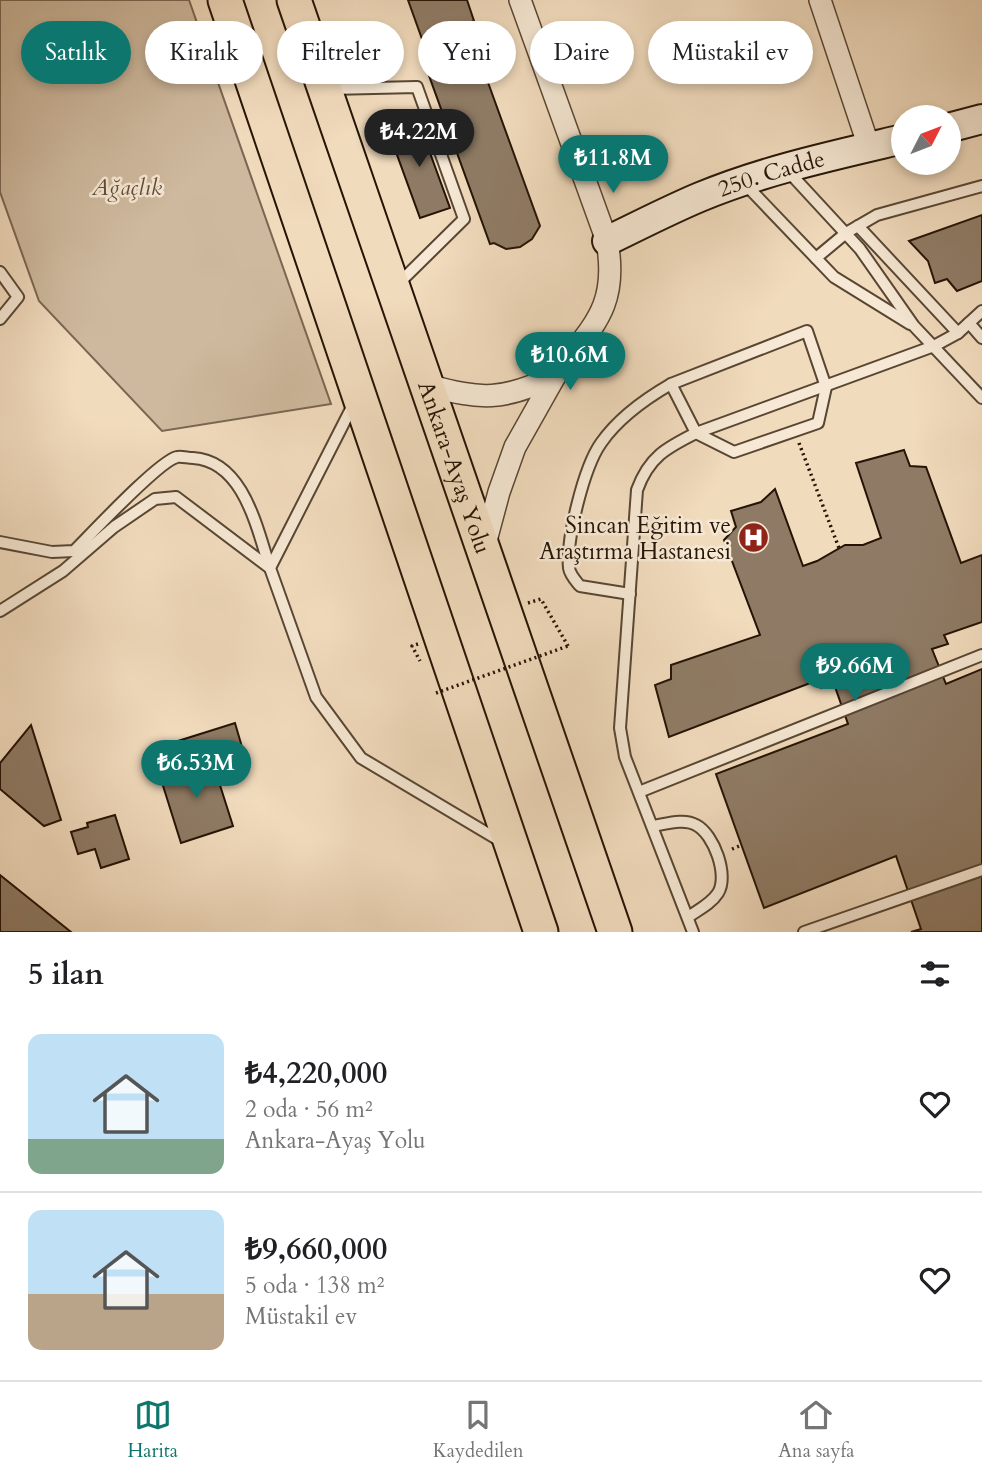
<!DOCTYPE html>
<html lang="tr">
<head>
<meta charset="utf-8">
<style>
	:root { --surface:#fff; --page:#f6f6f6; --text:#202124; --muted:#757577; --line:#e0e0e0; --accent:#0f766e }
	body { margin:0; font-family:Cardo,serif; background:var(--page); color:var(--text); height:100vh; display:flex; flex-direction:column; font-size:26px; white-space:nowrap }
	* { box-sizing:border-box; margin:0 }
	p { font-size:23px; color:var(--muted) }
	.icon { flex:none; width:38px; height:38px; fill:none; stroke:currentColor; stroke-width:2; stroke-linecap:round; stroke-linejoin:round }
	.map { position:relative; height:932px; overflow:hidden }
	.details { display:flex; flex-direction:column; background:var(--surface); flex:1 }
	.details>* { flex:none }
	.guide { position:absolute; left:21px; top:21px; width:942px; height:63px; display:flex; gap:14px }
	.needle { width:46px; rotate:48deg }
	.buttons { position:absolute; left:891px; top:105px; display:grid; gap:14px }
	.buttons a { display:grid; place-items:center; width:70px; height:70px; border-radius:50%; background:var(--surface); box-shadow:0 4px 10px #0003; font-size:35px }
	.price { position:absolute; translate:-50% -60px; padding:0 16px; border-radius:24px; background:var(--accent); color:#fff; font-size:23px; line-height:46px; filter:drop-shadow(0 2px 4px #0008) }
	.price::after { content:''; position:absolute; left:50%; top:42px; width:21px; height:16px; margin-left:-10px; background:inherit; clip-path:polygon(0 0,100% 0,50% 100%) }
	.price.selected { background:#222; color:#fff }
	ul { padding:0; list-style:none }
	li { display:flex; align-items:center; gap:21px; height:175px; padding:0 28px }
	li+li { border-top:2px solid var(--line) }
	li span { display:grid; place-items:center; flex:none; width:196px; height:140px; border-radius:14px; color:#555 }
	li>.icon { margin-inline-start:auto }
	span .icon { width:84px; height:84px; fill:#fffc; stroke-width:1 }
	li b { font-size:30px }
	h2 { display:flex; justify-content:space-between; align-items:center; height:84px; padding:0 28px; font-size:30px }
	.tag { padding:0 24px; border-radius:32px; background:var(--surface); box-shadow:0 4px 10px #0003; font-size:24px; line-height:63px }
	.tag.selected { background:var(--accent); color:#fff }
	.tab-bar { display:flex; justify-content:space-around; align-items:center; height:98px; border-top:2px solid var(--line); background:var(--surface); font-size:19px; color:var(--muted) }
	.tab-bar a { display:grid; justify-items:center; gap:4px }
	.tab-bar .selected { color:var(--accent) }
	.map>svg:first-child { display:block }
	.green { fill:#ceb99e; stroke:#7a6652; stroke-width:2 }
	.building { fill:#8f7b65; stroke:#251405; stroke-width:2 }
	.lines { fill:none; stroke-linecap:round; stroke-linejoin:round }
	.service-casing { stroke:#584633; stroke-width:14 }
	.minor-casing { stroke:#584633; stroke-width:24 }
	.secondary-casing { stroke:#251405; stroke-width:32 }
	.trunk-casing { stroke:#251405; stroke-width:37 }
	.path { stroke:#251405; stroke-width:3.5; stroke-dasharray:2 3.5; stroke-linecap:butt }
	.service { stroke:#f6e8d4; stroke-width:10 }
	.minor { stroke:#f6e8d4; stroke-width:21 }
	.secondary { stroke:#f6e8d4; stroke-width:28 }
	.trunk { stroke:#f1dbbd; stroke-width:33 }
	.path-bridge { stroke:#251405; stroke-width:3.5; stroke-dasharray:2 3.5; stroke-linecap:butt }
	.labels { text-anchor:middle; dominant-baseline:central; stroke-width:5; stroke-linejoin:round; paint-order:stroke }
	.street-label { font-size:23px; fill:#251405; stroke:#f6e8d4 }
	.park-label { font-size:23px; font-style:italic; fill:#604e3b; stroke:#f6e8d4 }
	.poi-label { font-size:23px; fill:#251405; stroke:#f6e8d4; text-anchor:end }
</style>
</head>
<body>
<div class="map">
<svg width="982" height="932" viewBox="0 0 982 932">
	<rect width="100%" height="100%" fill="#f1dbbd"/>
	<filter id="stains"><feTurbulence type="fractalNoise" baseFrequency=".00286" numOctaves="4"/><feColorMatrix values="0 0 0 0 .2 0 0 0 0 .09 0 0 0 0 .02 0 0 0 .5 -.17"/></filter>
	<radialGradient id="worn" r=".72"><stop offset=".6" stop-color="#630" stop-opacity="0"/><stop offset="1" stop-color="#630" stop-opacity=".3"/></radialGradient>
	<path class="green" d="M0,0H189L331,404L162,431L39,301L0,192Z"/>
	<g class="building">
		<path d="M408,0H467L474,21L422,39Z"/>
		<path d="M473,41L540,226L532,239L520,247L506,249L494,243L490,244L423,59Z"/>
		<path d="M418,120L450,208L420,218L388,130Z"/>
		<path d="M982,215V281L957,291L947,279L935,283L928,261L909,241Z"/>
		<path d="M904,450L910,466L926,467L961,563L982,555V622L944,635L948,644L932,649L946,684L982,669V932H911L921,929L896,856L764,908L716,774L848,724L834,684L821,688L818,680L669,737L655,685L671,679V665L760,635L724,540L736,527L731,511L761,502L775,489L803,566L817,561L845,545H863L881,538L856,463Z"/>
		<path d="M235,723L242,747L167,771L159,747Z"/>
		<path d="M31,725L61,820L44,826L0,789V763Z"/>
		<path d="M211,757L233,826L181,843L159,773Z"/>
		<path d="M115,815L129,859L101,868L95,849L78,854L71,832L88,827L87,823Z"/>
		<path d="M0,875L71,932H0Z"/>
	</g>
	<g class="lines">
		<defs>
			<g id="service">
				<path d="M330,89L417,87L464,219L398,284"/>
				<path d="M787,170L860,249L914,326L982,398"/>
				<path d="M745,184L834,277L910,324"/>
				<path d="M858,226L958,333L982,311"/>
				<path d="M816,258L846,233L877,215L982,186"/>
				<path d="M0,272L18,297L0,319"/>
				<path d="M969,323L982,338"/>
				<path d="M807,331L826,387L818,423L734,452L696,433L671,384Z"/>
				<path d="M354,403L270,568L316,697L361,758L502,842"/>
				<path d="M0,542L52,552L74,551C91,534 159,461 177,457C181,456 188,458 193,458C244,461 257,529 270,568"/>
				<path d="M630,594L580,586C576,581 570,575 569,568C566,539 584,467 601,443C619,417 645,399 671,384"/>
				<path d="M0,611L63,571L114,527L155,499L176,497L270,568"/>
				<path d="M639,792L982,655"/>
				<path d="M653,826C666,824 684,818 696,825C714,834 729,876 718,893C711,904 698,910 688,917"/>
				<path d="M693,932L625,757L620,728L637,490C649,457 666,448 696,433L934,346L958,333"/>
				<path d="M804,932L982,870"/>
			</g>
			<g id="minor">
				<path d="M520,0L607,241C619,308 592,326 555,376"/>
				<path d="M820,0L869,147"/>
				<path d="M427,385C482,400 502,401 555,376L515,447L499,492L484,548"/>
			</g>
			<g id="secondary">
				<path d="M948,128L982,119"/>
				<path id="s1" d="M607,241C638,226 669,210 700,197C765,170 835,155 903,139"/>
			</g>
			<g id="trunk">
				<path d="M225,0L541,932"/>
				<path id="s2" d="M294,0L615,932"/>
			</g>
		</defs>
		<use href="#service" class="service-casing"/>
		<use href="#minor" class="minor-casing"/>
		<use href="#secondary" class="secondary-casing"/>
		<use href="#trunk" class="trunk-casing"/>
		<g class="path">
			<path d="M799,443L839,548"/>
			<path d="M528,603L541,599L568,646"/>
			<path d="M418,644L412,646L420,661"/>
			<path d="M732,849L742,845"/>
		</g>
		<use href="#service" class="service"/>
		<use href="#minor" class="minor"/>
		<use href="#secondary" class="secondary"/>
		<use href="#trunk" class="trunk"/>
		<path class="path-bridge" d="M436,693L568,646"/>
	</g>
	<defs>
		<symbol id="hospital-disc" viewBox="-11 -11 22 22"><circle r="9.5" fill="#8f2418" stroke="#f6e8d4"/><path d="M-5-5h3v3.5h4V-5h3V5h-3V1.5h-4V5h-3Z" fill="#fff"/></symbol>
	</defs>
	<g fill-rule="evenodd">
		<use href="#hospital-disc" x="736" y="520" width="35" height="35"/>
	</g>
	<g class="labels">
		<g class="street-label">
			<text stroke="none"><textPath href="#s1" startOffset="178">250. Cadde</textPath></text>
			<text stroke="none"><textPath href="#s2" startOffset="494">Ankara-Ayaş Yolu</textPath></text>
		</g>
		<g class="park-label">
			<text x="127" y="187">Ağaçlık</text>
		</g>
		<g class="poi-label">
			<text x="731" y="525">Sincan Eğitim ve<tspan x="731" dy="26">Araştırma Hastanesi</tspan></text>
		</g>
	</g>
	<rect width="100%" height="100%" filter="url(#stains)"/>
	<rect width="100%" height="100%" fill="url(#worn)"/>
</svg>
<div class="buttons">
<a><svg class="needle" viewBox="-14 -14 28 28"><path d="M0-13l5 13h-10z" fill="#e53935"/><path d="M0 13l5-13h-10z" fill="#757577"/></svg></a>
</div>
<b class="price selected" style="left:419px;top:169px">₺4.22M</b>
<b class="price" style="left:613px;top:195px">₺11.8M</b>
<b class="price" style="left:570px;top:392px">₺10.6M</b>
<b class="price" style="left:855px;top:703px">₺9.66M</b>
<b class="price" style="left:196px;top:800px">₺6.53M</b>
<div class="guide">
<a class="tag selected">Satılık</a>
<a class="tag">Kiralık</a>
<a class="tag">Filtreler</a>
<a class="tag">Yeni</a>
<a class="tag">Daire</a>
<a class="tag">Müstakil ev</a>
</div>
</div>
<section class="details">
<h2>5 ilan<svg class="icon" aria-label="filters" viewBox="0 0 24 24"><path d="M4 7h16M4 17h16"/><circle cx="9" cy="7" r="2"/><circle cx="15" cy="17" r="2"/></svg></h2>
<ul>
<li><span style="background:linear-gradient(#bfe0f5 75%,#7fa58c 0)"><svg class="icon" aria-label="home" viewBox="0 0 24 24"><path d="M3 11l9-7 9 7M6 9v11h12V9"/></svg></span><div><b>₺4,220,000</b><p>2 oda · 56 m²</p><p>Ankara-Ayaş Yolu</p></div><svg class="icon" aria-label="heart" viewBox="0 0 24 24"><path d="M12 20l-8-8c-3-5 5-10 8-4 3-6 11-1 8 4z"/></svg></li>
<li><span style="background:linear-gradient(#bfe0f5 60%,#b9a48a 0)"><svg class="icon" aria-label="home" viewBox="0 0 24 24"><path d="M3 11l9-7 9 7M6 9v11h12V9"/></svg></span><div><b>₺9,660,000</b><p>5 oda · 138 m²</p><p>Müstakil ev</p></div><svg class="icon" aria-label="heart" viewBox="0 0 24 24"><path d="M12 20l-8-8c-3-5 5-10 8-4 3-6 11-1 8 4z"/></svg></li>
</ul>
</section>
<nav class="tab-bar">
<a class="selected"><svg class="icon" aria-label="map" viewBox="0 0 24 24"><path d="M3 6l6-2 6 2 6-2v14l-6 2-6-2-6 2zM9 4v14M15 6v14"/></svg>Harita</a>
<a><svg class="icon" aria-label="saved" viewBox="0 0 24 24"><path d="M7 4h10v16l-5-4-5 4z"/></svg>Kaydedilen</a>
<a><svg class="icon" aria-label="home" viewBox="0 0 24 24"><path d="M3 11l9-7 9 7M6 9v11h12V9"/></svg>Ana sayfa</a>
</nav>
</body>
</html>
